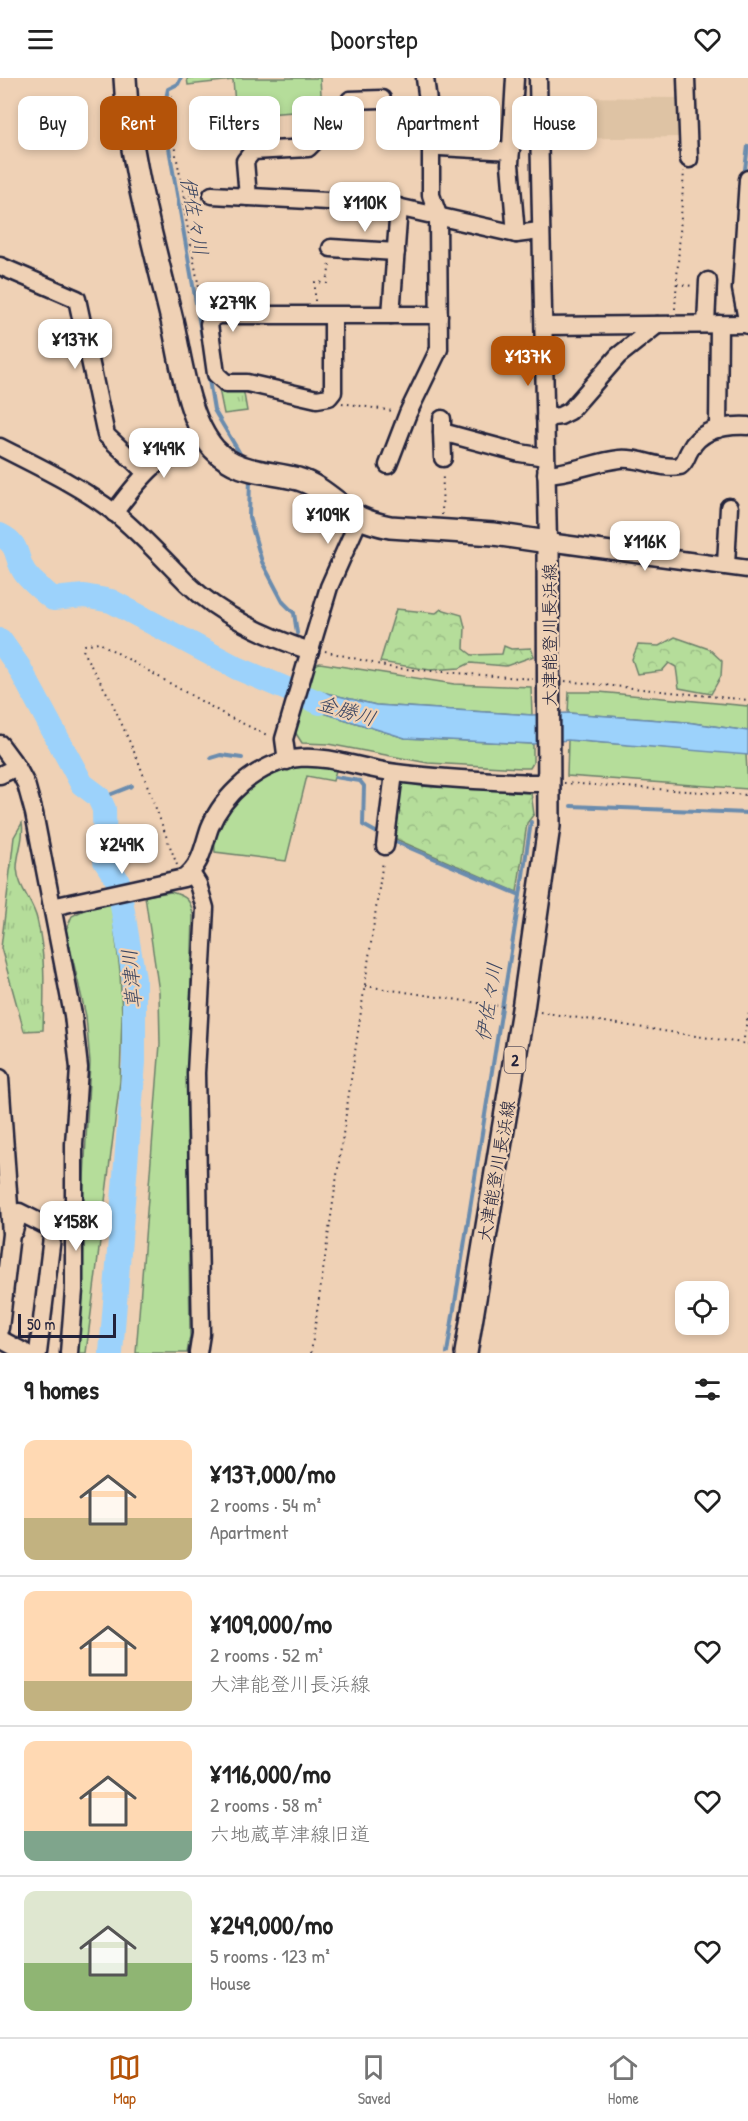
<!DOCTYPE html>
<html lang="en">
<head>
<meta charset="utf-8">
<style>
	:root { --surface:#fff; --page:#f6f6f6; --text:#222; --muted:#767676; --line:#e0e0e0; --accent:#b45309 }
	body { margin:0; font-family:"Patrick Hand","Klee One",sans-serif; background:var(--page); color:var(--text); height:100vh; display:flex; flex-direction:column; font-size:22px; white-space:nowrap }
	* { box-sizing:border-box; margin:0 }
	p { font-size:20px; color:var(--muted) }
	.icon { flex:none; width:33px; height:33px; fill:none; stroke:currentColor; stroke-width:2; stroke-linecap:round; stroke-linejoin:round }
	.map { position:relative; height:1275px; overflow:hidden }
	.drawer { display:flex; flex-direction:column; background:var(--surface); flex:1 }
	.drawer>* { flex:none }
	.guide { position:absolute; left:18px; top:18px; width:712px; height:54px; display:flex; gap:12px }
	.tools { position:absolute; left:675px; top:1203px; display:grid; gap:12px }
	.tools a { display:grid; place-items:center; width:54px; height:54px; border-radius:12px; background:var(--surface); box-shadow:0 3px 9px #0003; font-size:30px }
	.scale { position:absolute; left:18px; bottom:15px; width:98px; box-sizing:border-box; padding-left:6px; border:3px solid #22223b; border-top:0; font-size:16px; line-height:21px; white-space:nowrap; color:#22223b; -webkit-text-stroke:4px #efd1b5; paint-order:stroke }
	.price { position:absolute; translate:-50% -51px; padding:0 14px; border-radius:12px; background:#fff; color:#222; font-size:20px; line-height:39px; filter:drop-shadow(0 2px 3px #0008) }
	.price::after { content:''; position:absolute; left:50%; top:36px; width:18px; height:14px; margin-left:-9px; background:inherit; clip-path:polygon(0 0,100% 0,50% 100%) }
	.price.current { background:var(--accent); color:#fff }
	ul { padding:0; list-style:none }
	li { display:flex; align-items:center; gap:18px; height:150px; padding:0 24px }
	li+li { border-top:2px solid var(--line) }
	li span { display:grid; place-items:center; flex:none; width:168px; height:120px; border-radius:12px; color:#555 }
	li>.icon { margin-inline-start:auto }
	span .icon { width:72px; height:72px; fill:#fffc; stroke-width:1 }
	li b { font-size:26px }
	h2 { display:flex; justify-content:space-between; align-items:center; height:72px; padding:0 24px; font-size:26px }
	.chip { padding:0 21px; border-radius:12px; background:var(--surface); box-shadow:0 3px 9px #0003; font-size:21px; line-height:54px }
	.chip.current { background:var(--accent); color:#fff }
	header { display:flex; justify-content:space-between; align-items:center; height:78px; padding:0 24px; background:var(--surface); font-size:27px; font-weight:600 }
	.tabs { display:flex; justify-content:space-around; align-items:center; height:84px; border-top:2px solid var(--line); background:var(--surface); font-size:16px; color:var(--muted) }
	.tabs a { display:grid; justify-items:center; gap:3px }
	.tabs .current { color:var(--accent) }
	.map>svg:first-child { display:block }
	.built { fill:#dec3a4 }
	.green { fill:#b5dd9a; stroke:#6c806a; stroke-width:1.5 }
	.forest { fill:url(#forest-crowns); stroke:#6c806a; stroke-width:1.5 }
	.park { fill:url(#park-tufts); stroke:#6c806a; stroke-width:1.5 }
	.water { fill:#9cd2fb; stroke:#6b8cae; stroke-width:1.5 }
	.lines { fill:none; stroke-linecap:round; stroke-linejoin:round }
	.stream { stroke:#6b8cae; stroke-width:4 }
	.river { stroke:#9cd2fb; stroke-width:24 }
	.minor-casing { stroke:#22223b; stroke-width:21 }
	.major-casing { stroke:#22223b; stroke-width:26 }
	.path { stroke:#22223b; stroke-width:2; stroke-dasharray:1.5 4.5; stroke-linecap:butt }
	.minor { stroke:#efd1b5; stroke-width:16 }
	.major { stroke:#efd1b5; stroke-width:21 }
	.labels { text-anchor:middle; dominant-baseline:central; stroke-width:4.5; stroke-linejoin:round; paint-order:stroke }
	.shield { fill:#efd1b5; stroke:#605660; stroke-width:1.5 }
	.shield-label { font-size:16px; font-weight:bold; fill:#22223b }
	.street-label { font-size:18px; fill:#22223b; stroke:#efd1b5 }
	.water-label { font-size:20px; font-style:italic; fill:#3a4561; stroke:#efd1b5 }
</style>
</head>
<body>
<header><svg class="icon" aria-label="menu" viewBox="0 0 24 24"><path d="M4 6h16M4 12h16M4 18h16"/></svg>Doorstep<svg class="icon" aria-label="heart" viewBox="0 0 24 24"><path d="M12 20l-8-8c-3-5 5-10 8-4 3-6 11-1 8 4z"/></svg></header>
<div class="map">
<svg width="748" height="1275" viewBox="0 0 748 1275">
	<defs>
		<pattern id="forest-crowns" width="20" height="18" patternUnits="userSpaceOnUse" patternTransform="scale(1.5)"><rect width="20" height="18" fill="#b5dd9a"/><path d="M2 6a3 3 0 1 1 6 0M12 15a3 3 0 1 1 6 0" fill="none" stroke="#9bbd86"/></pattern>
		<pattern id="park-tufts" width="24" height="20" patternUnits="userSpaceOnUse" patternTransform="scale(1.5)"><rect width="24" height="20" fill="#b5dd9a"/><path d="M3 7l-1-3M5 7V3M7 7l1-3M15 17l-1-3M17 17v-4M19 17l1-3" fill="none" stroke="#9bbd86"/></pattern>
	</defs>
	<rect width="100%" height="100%" fill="#efd1b5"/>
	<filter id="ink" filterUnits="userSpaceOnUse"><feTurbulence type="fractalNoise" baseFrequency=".0167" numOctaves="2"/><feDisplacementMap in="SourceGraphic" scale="12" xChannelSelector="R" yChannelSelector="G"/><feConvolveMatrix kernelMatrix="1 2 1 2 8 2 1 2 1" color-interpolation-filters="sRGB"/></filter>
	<g filter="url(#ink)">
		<path class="built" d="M556,19L679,20L682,59L551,61Z"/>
		<g class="green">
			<path d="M187,0H320L322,32L236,38L233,2L188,7Z"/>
			<path d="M320,585L454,606L531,609L532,637L376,627L305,610L311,588Z"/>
			<path d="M569,614H599L748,628V653L686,644L568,635Z"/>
			<path d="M301,628L405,660L533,666V685L530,690H522L428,685L328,666L302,665L295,654Z"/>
			<path d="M568,662L746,676L748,711L567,698Z"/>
			<path d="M306,687L337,689L333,703L307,698L286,783L215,774C211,727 265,693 306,687Z"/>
			<path d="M171,814C186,818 192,822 193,839L187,1027L190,1258L187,1275H136L160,966L159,914L145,818Z"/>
			<path d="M111,825L120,893L122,937L120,1003L86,1275H75L90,984L86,938L66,852L72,838L86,831Z"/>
		</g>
		<g class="forest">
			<path d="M396,531L436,535L441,531L462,537L465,549L464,571L472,577L502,576L504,568L511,571L531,570L534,578L506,588L470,585L460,590L430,592L380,584Z"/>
			<path d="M675,559L709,571L722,583L721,598L711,616L679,610L676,589L669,585L662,593L637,596L632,581L638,567L659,568Z"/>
			<path d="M402,704L531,715L534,736L527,745L517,814L391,759L397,709Z"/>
		</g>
		<g class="park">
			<path d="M243,310L247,333L224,336L219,311Z"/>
			<path d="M22,745C25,760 17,774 17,790C18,810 33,823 37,841C46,877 44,916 43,952L24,953L1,870L14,759Z"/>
		</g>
		<path class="water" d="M305,610L376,627L532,637L568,635L686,644L748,653V677L568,662L533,666L405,660L301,628Z"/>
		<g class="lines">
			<g class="stream">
				<path d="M181,0L178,6L168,11L163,36L202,259"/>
				<path d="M744,99L748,68"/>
				<path d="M208,296L214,332L242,379"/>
				<path d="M250,400L249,439L262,484L283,524L294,535L297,555"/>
				<path d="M211,680L221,677L242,680"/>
				<path d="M335,699L360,703L364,708L363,747L383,758"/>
				<path d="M98,718L104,719L132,708"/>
				<path d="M571,728L748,735"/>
				<path d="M389,761L520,817L447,1275"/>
				<path d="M520,817L531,744"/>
			</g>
			<g class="river">
				<path d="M0,457C21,467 14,479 25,495C32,505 44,513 53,521L84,518L111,523L237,590L320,625"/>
				<path d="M0,562L19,589L82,706L98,718L104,731L105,783L118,803L134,901V984L111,1275"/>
			</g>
			<defs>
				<g id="minor">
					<path d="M515,0L510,86L516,156"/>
					<path d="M538,0L548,464L748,491"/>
					<path d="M686,0L689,81"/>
					<path d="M440,69L511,73"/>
					<path d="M748,101L741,211L748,247"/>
					<path d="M212,117L384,126L516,156L540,153"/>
					<path d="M248,119L245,83L253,73L308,70L320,58L352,56L350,22L382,21"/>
					<path d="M331,170L396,174"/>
					<path d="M0,188L77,221L106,357L145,394"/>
					<path d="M391,237L399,129"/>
					<path d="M333,238V314L329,319L317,321L247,305H226L216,296L209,246L212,240L219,237H439"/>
					<path d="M706,246L708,203"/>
					<path d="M544,248L748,246"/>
					<path d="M545,340L560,338L570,333L618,278L657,247"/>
					<path d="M442,341V354L520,375L545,379"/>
					<path d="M718,351L719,246"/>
					<path d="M442,354L443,380"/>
					<path d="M0,369C39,389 80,408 115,435C141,456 163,481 187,505C221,538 266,558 310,573"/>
					<path d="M388,387L408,335L439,271L438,137L431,117V47L425,0"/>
					<path d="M546,396C572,395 594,384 620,381C642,379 659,392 680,388C686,384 686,378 690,372C701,351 726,347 748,348"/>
					<path d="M114,435C145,393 158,380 203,355"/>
					<path d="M726,487L729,429"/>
					<path d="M0,666L17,689L0,697"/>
					<path d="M287,683L284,661L311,569L329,509L360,439"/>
					<path d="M17,689L26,706L34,735L73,937L79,990L74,1066V1212L69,1275"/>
					<path d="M385,768L394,695"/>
					<path d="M191,795L198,806L205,830L196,995L201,1256L198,1275"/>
					<path d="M52,829L184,800C202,787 203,768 210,749C217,732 229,717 243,705C298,660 337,687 396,695C439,701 484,702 528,705H549"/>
					<path d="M0,1000L11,1156L0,1250"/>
					<path d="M14,1153L19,1134L53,1151L38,1275"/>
					<path d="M0,1261L26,1275"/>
				</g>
				<path id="major" d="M125,0C129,82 153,162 172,242C181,281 187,340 214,371C237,396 268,393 298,401C322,408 339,429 360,440C369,444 380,447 390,449L494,456L548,464L549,748L523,931L466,1275"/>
			</defs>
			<use href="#minor" class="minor-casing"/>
			<use href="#major" class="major-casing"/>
			<g class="path">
				<path d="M172,17L170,47L185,122"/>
				<path d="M197,116L187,118L183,125L203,231"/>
				<path d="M677,206L692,208"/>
				<path d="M315,223V204L327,205L330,185"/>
				<path d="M675,231L684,93"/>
				<path d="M342,325L393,333"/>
				<path d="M442,437L443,395"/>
				<path d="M325,573L393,590L533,601"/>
				<path d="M565,603L748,622"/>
				<path d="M564,705L748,717"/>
				<path d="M177,787L139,685L111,622L83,574L85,567L98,564L227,638L269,658"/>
				<path d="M365,908L505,929"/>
				<path d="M540,934L748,966"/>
				<path d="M743,966L748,936"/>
				<path d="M311,1275L383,783"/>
			</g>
			<use href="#minor" class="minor"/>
			<use href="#major" class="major"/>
		</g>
	</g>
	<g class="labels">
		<rect class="shield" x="504.5" y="969" width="21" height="26" rx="4.5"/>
		<g class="shield-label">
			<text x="515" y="982">2</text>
		</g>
		<g class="street-label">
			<text transform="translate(549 557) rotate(-90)">大津能登川長浜線</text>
			<text transform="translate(496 1093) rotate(-80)">大津能登川長浜線</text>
		</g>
		<g class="water-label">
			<text transform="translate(195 138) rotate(80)">伊佐々川</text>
			<text transform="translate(347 632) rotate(17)">金勝川</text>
			<text transform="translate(131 901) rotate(-95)">草津川</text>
			<text transform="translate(488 924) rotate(-81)">伊佐々川</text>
		</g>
	</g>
</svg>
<div class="tools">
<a><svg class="icon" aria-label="locate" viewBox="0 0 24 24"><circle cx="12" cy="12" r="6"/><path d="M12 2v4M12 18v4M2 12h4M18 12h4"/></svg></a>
</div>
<div class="scale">50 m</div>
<b class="price" style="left:365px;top:155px">¥110K</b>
<b class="price" style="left:233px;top:255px">¥279K</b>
<b class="price" style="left:75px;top:292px">¥137K</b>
<b class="price current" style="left:528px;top:309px">¥137K</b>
<b class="price" style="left:164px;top:401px">¥149K</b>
<b class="price" style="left:328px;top:467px">¥109K</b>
<b class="price" style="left:645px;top:494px">¥116K</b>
<b class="price" style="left:122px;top:797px">¥249K</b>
<b class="price" style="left:76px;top:1174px">¥158K</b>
<div class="guide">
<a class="chip">Buy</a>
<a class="chip current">Rent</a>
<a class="chip">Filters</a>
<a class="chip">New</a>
<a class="chip">Apartment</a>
<a class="chip">House</a>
</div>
</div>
<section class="drawer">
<h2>9 homes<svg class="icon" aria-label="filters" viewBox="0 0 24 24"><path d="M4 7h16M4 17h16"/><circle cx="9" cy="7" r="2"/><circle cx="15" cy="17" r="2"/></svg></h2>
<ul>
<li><span style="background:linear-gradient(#ffd9b3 65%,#c2b280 0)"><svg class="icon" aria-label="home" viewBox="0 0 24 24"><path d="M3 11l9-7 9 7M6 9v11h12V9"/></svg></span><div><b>¥137,000/mo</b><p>2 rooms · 54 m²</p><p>Apartment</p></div><svg class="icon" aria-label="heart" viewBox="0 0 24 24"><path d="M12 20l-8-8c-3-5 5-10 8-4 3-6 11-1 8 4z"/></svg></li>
<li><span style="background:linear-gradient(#ffd9b3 75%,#c2b280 0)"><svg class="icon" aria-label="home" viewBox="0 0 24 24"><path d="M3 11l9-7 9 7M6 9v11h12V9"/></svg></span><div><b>¥109,000/mo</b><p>2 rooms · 52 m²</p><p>大津能登川長浜線</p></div><svg class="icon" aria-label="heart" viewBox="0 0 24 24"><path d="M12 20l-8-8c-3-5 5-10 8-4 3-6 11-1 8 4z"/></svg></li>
<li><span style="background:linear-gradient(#ffd9b3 75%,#7fa58c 0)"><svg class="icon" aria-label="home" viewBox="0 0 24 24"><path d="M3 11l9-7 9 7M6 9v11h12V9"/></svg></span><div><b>¥116,000/mo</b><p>2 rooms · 58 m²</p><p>六地蔵草津線旧道</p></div><svg class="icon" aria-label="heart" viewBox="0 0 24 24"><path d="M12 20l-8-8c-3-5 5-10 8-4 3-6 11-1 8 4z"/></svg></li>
<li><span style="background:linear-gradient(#dfe7d0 60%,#8fb573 0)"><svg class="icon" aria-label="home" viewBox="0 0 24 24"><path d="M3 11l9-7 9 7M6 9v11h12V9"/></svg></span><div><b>¥249,000/mo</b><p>5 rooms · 123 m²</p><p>House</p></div><svg class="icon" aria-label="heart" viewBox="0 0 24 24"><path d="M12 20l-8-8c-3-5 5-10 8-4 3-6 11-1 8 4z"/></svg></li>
</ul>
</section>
<nav class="tabs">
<a class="current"><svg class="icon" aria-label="map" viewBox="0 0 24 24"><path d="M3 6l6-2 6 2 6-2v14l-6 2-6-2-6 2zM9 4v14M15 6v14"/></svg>Map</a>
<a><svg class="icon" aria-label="saved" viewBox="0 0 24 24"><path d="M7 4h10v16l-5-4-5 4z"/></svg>Saved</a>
<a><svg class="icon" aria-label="home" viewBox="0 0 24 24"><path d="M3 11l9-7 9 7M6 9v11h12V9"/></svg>Home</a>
</nav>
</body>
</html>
